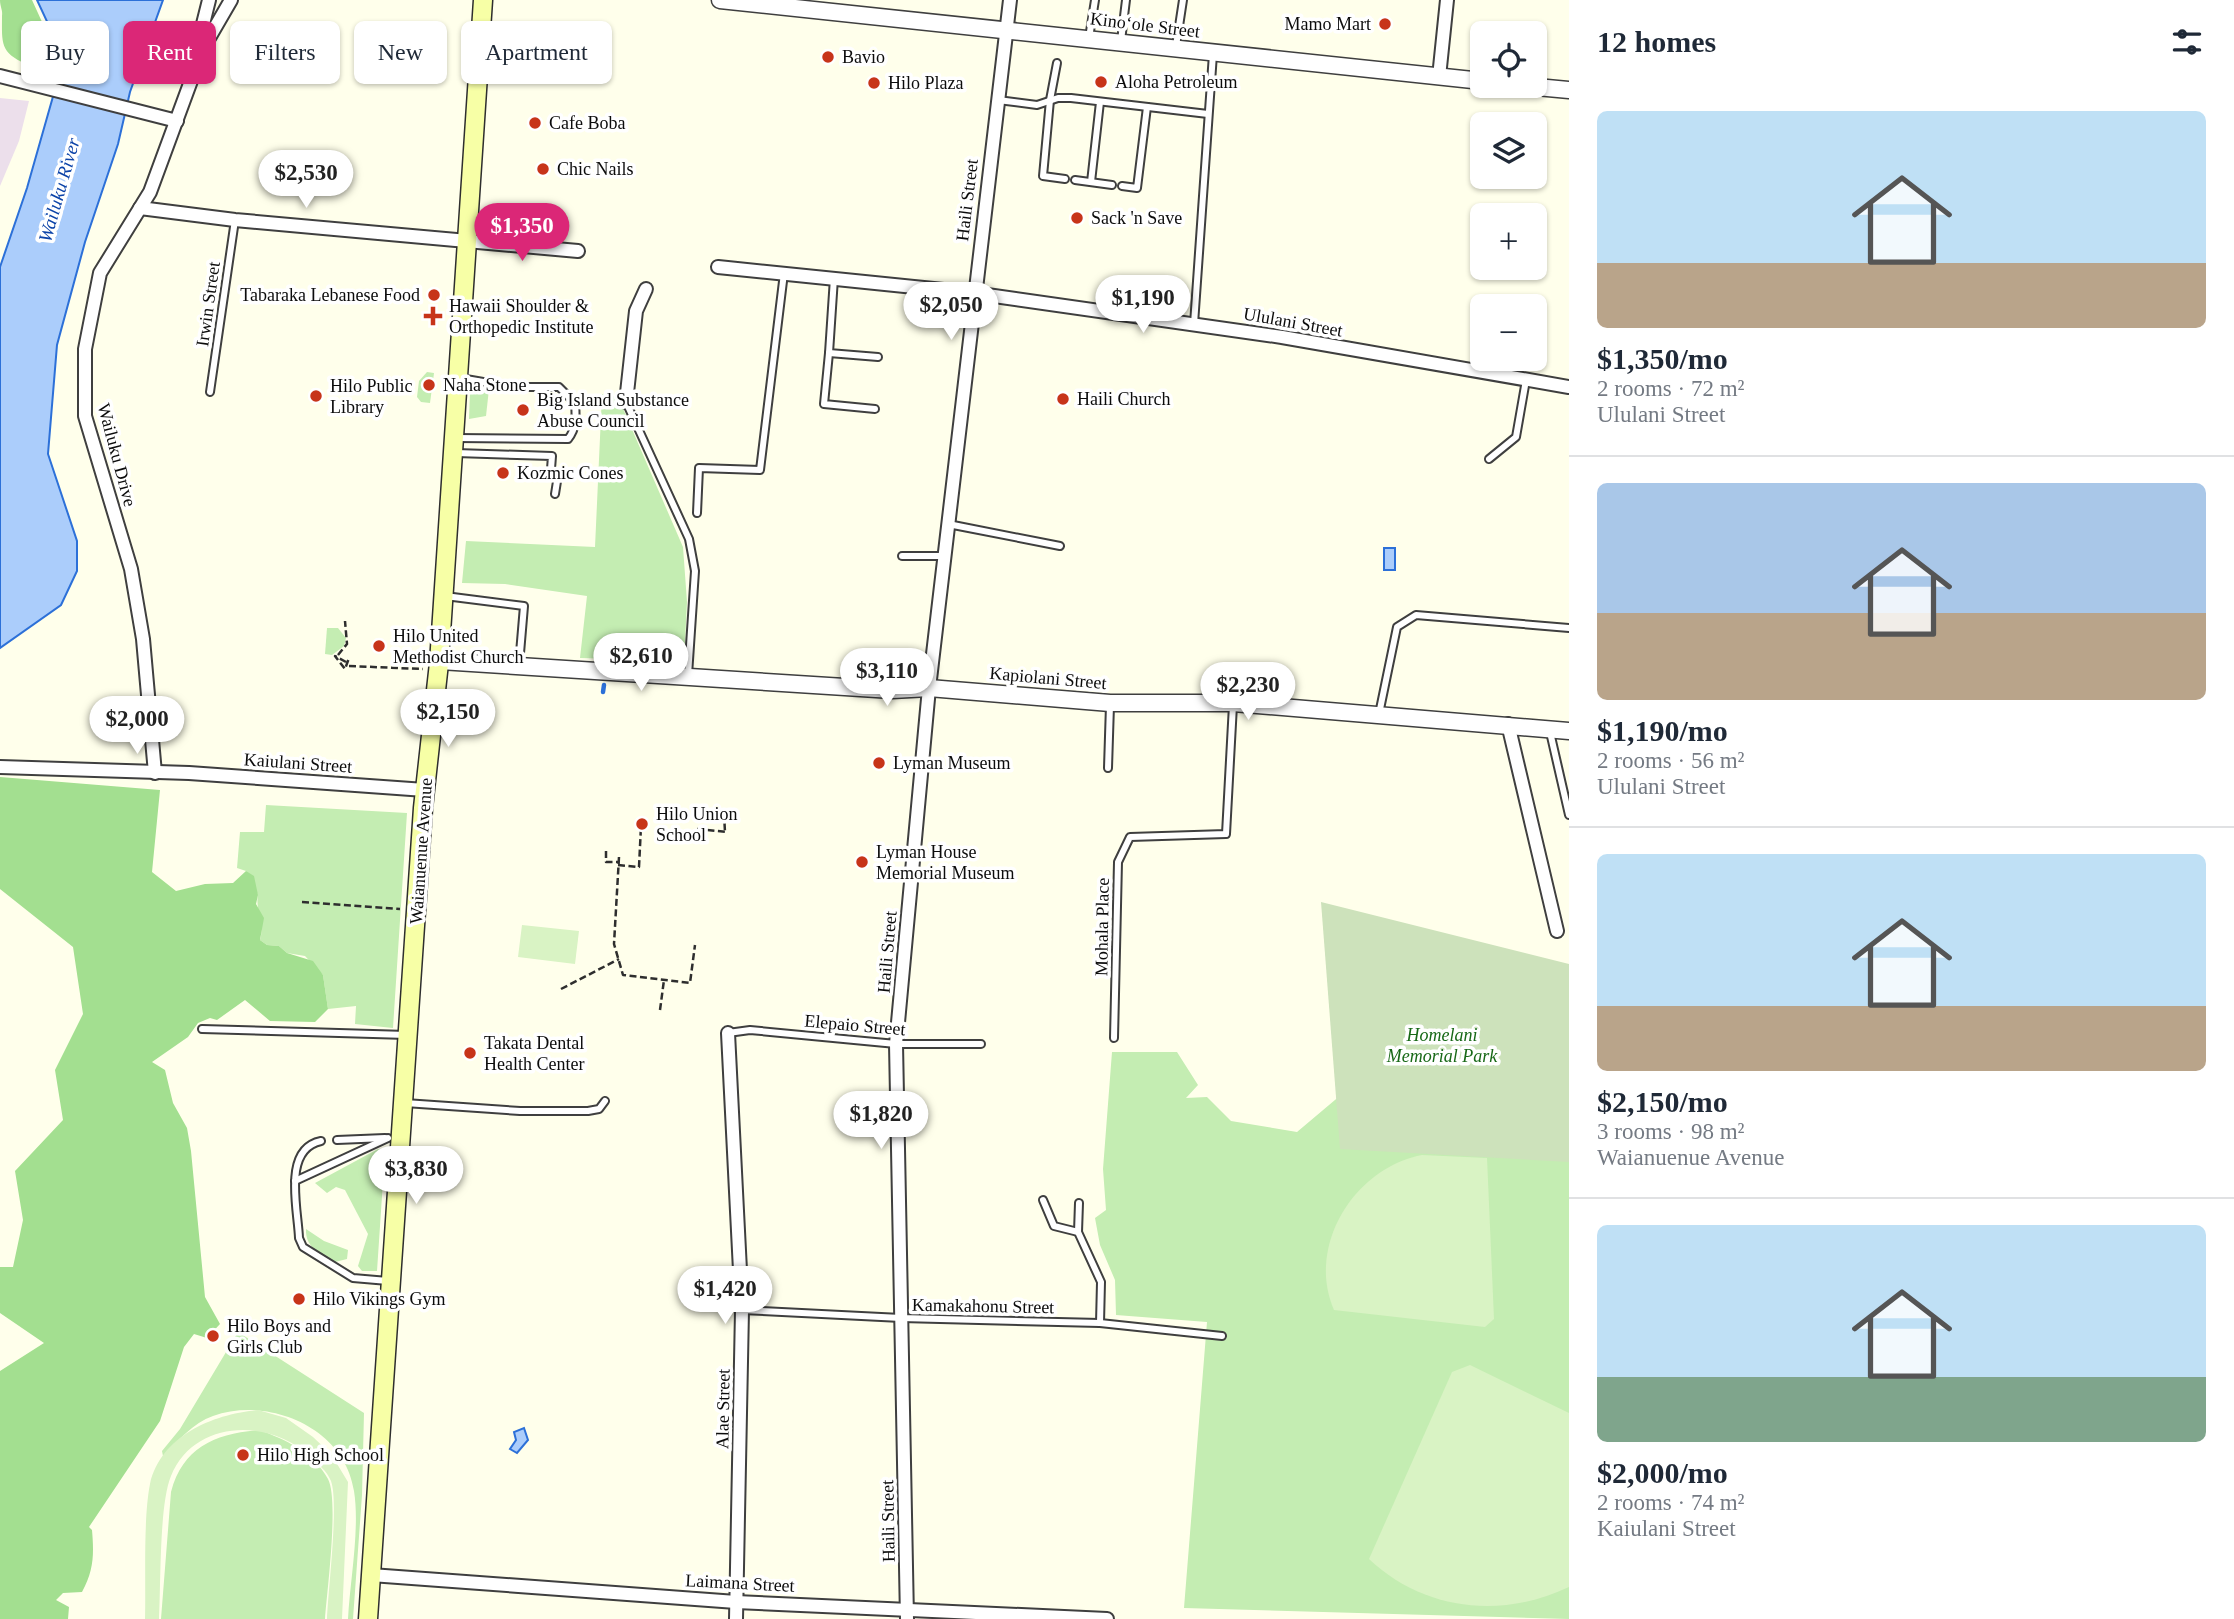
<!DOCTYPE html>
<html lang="en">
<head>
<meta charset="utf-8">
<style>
	:root { --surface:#fff; --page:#f6f6f7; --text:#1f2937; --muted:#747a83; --line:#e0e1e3; --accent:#db2777 }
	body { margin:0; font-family:Georgia,serif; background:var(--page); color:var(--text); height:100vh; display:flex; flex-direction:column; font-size:26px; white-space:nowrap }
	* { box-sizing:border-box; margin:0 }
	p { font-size:23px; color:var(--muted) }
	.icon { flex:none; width:38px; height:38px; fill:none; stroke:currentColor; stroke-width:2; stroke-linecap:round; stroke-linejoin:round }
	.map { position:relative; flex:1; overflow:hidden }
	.details { display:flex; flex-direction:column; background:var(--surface); width:665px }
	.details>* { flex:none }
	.banner { position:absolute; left:21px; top:21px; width:665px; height:63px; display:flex; gap:14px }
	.fabs { position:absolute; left:1470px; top:21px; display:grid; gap:14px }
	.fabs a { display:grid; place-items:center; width:77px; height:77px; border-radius:10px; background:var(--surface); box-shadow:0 2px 5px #0004; font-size:35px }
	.price { position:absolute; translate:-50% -60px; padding:0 16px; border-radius:24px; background:#fff; color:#222; font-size:23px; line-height:46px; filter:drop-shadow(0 2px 4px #0008) }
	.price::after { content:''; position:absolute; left:50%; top:42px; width:21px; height:16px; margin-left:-10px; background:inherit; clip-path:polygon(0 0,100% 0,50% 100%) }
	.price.selected { background:var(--accent); color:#fff }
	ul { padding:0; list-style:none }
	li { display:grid; align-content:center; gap:14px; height:371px; padding:0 28px }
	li+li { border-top:2px solid var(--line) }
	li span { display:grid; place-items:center; height:217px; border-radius:10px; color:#555 }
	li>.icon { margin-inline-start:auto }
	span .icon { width:126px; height:126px; fill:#fffc; stroke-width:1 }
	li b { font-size:30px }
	h2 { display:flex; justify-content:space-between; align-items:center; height:84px; padding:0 28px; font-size:30px }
	.pill { padding:0 24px; border-radius:10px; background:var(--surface); box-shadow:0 2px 5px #0004; font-size:24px; line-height:63px }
	.pill.selected { background:var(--accent); color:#fff }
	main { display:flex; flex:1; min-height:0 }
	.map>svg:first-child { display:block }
	.industrial { fill:#ecdfeb }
	.green { fill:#c4edb2 }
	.forest { fill:#a3df90 }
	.cemetery { fill:#cde2bb }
	.pitch { fill:#d9f3c4 }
	.water { fill:#abcdfb; stroke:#2c70d8; stroke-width:2 }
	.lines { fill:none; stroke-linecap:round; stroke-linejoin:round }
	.stream { stroke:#2c70d8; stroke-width:4.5 }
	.service-casing { stroke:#3f3f3f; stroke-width:10 }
	.minor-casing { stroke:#3f3f3f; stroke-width:16 }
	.tertiary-casing { stroke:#3f3f3f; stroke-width:19 }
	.secondary-casing { stroke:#2e2e2e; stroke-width:21 }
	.path { stroke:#2e2e2e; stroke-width:2.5; stroke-dasharray:7 3.5; stroke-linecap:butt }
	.service { stroke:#fff; stroke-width:6 }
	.minor { stroke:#fff; stroke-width:12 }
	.tertiary { stroke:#fff; stroke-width:16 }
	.secondary { stroke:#f7ffa6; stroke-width:18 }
	.poi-dot { fill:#c73419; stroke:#fff; stroke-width:2.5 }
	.labels { text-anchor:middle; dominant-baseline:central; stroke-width:7; stroke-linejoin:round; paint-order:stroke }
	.poi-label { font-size:18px; fill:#0c0c0c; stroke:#fff; text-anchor:start }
	.street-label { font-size:18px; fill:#0c0c0c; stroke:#fff }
	.park-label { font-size:18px; font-style:italic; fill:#186917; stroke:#fff }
	.water-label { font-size:19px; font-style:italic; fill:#0c43a8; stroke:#fff }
</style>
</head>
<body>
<main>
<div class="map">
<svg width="1569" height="1619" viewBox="0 0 1569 1619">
	<rect width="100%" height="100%" fill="#ffffeb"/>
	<path class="industrial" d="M0,98L29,101L19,141L0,186Z"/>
	<g class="green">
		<path d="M427,372L434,373L430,403L421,402L417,397L419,381Z"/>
		<path d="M489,389L486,416L469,419L470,392Z"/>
		<path d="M602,394L618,397L683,547L687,602L684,661L580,658L587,596L505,584L462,583L466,541L595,547Z"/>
		<path d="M327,628H338L346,638L344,646L332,655L325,654Z"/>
		<path d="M266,805L407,813L393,1028L355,1024L356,1006L328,1009L323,975L305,956L287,953L279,946L267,945L260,940C265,923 255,910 258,895L246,871L237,868L240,832H264Z"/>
		<path d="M1112,1052H1177L1198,1085L1186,1098L1207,1097L1231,1121L1297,1132L1348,1089L1569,1067V1619L1184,1608L1207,1322L1116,1315L1115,1280L1100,1245L1095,1218L1106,1210L1103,1169Z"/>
		<path d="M378,1149L385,1151L377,1271H362L358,1266L368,1234L345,1190L336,1187L327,1193L315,1183Z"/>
		<path d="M306,1229L324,1241L348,1250L347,1259L335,1262C321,1254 305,1248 306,1229Z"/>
		<path d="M238,1332L364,1413L362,1495L353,1619H348C350,1580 360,1529 354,1491C345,1428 269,1396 213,1416C193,1423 178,1441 163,1456L162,1451L180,1429Z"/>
		<path d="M259,1430C285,1439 314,1453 328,1479C339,1500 327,1591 325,1619H161L171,1492C183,1447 215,1434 259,1430Z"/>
	</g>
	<g class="forest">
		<path d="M0,0H32L53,46L54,66C45,70 36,68 26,64C0,52 2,44 2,16C3,10 0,7 0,0Z"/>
		<path d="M0,777L160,790L152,872L176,891L205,884L233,883L246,871L254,876L258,895L256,904L264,918L260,940L267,945L279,946L287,953L313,961L323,975L328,1009L315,1022L270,1021L245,1000L217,1020L210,1018L198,1023L188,1037L152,1062L165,1070L173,1103L187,1128L191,1151L205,1297L220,1324L207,1338L194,1334L184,1347L160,1421L89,1527L92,1530C94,1554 94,1570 82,1592L63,1593L56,1600L69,1607L68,1619H0V1371L44,1343L0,1313V1267H13L23,1220L15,1171L63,1120L55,1070L83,1014L73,947L0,889Z"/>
	</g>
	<path class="cemetery" d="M1321,902L1569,964V1162L1340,1149Z"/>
	<g class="pitch">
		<path d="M522,925L579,931L575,964L518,957Z"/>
		<path d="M1422,1155L1487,1158L1494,1319L1485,1327L1334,1310C1306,1246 1354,1168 1422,1155Z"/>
		<path d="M1470,1365L1569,1413V1587C1502,1619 1424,1611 1369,1559L1452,1372Z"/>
		<path d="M258,1410L286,1418L313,1437L331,1454L348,1482L342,1619H327C328,1591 339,1503 331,1481C327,1471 318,1464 310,1457C271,1418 194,1419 171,1476C159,1505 161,1584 159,1619H145C146,1581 143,1520 150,1484C161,1435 214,1414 258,1410Z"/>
	</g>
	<g class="water">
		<path d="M37,0H163L130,92L118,144L85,242L57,345L48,454L77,541V571L61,605L0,648V267L27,188L54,93L60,58L58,45Z"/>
		<rect x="1384" y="548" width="11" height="22"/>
		<path d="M524,1428L528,1440L517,1453L510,1449L516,1440L514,1432Z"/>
	</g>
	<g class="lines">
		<path class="stream" d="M603,692L604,685"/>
		<defs>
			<g id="service">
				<path d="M1089,38L1095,0"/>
				<path d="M1121,41L1126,0"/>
				<path d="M1176,46L1183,0"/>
				<path d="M1057,63L1050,100L1043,176L1065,179"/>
				<path d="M998,100L1037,105L1058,98H1071L1208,114"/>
				<path d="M1075,180L1112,185"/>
				<path d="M1091,182L1100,102"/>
				<path d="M1122,186L1137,188L1147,107"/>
				<path d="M834,278L829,353L878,357"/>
				<path d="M1194,324L1213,54"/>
				<path d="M829,353L824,404L875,409"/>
				<path d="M210,392L235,220"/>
				<path d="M626,402L689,539L695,571L688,675"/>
				<path d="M456,438L568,439C577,428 576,416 575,403L559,387H513L460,378"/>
				<path d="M456,453L552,456L551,469L558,475L555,494"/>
				<path d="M1489,459L1516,437L1526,380"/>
				<path d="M697,513L699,468L760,470L784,273"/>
				<path d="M948,524L1060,546"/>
				<path d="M902,556H945"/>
				<path d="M445,596L524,606L519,665"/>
				<path d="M1379,714L1397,627L1416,615L1569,628"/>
				<path d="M1550,732L1569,815"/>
				<path d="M1108,768L1110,705"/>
				<path d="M202,1029L407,1035"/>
				<path d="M728,1033L750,1030L896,1044H981"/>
				<path d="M1114,1038L1118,862L1130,837L1226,834L1233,705"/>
				<path d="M405,1103L520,1111H588L599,1109L605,1101"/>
				<path d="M337,1140L385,1138"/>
				<path d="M321,1141C282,1149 298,1209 299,1238L303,1247L353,1278L388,1281"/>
				<path d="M295,1181L388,1138"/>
				<path d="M1043,1200L1054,1226L1078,1232"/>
				<path d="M1079,1203L1078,1232L1101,1282L1100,1323"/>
				<path d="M742,1310L901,1318L1100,1323L1222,1336"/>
			</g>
			<g id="minor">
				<path d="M202,50L231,0"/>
				<path d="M0,76L177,121"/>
				<path d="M1439,77L1447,0"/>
				<path d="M140,208L235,220L578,251"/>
				<path d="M718,267L973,293L1282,337L1569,387"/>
				<path d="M626,402L636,311L646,289"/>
				<path d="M1508,724L1557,931"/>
				<path d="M0,767L189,773L425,790"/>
				<path d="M155,773L143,639L131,569L85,416V349L100,273L150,192L202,51L201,32L209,0"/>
				<path d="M728,1033L742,1310L736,1619"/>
				<path d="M371,1575L736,1602L1107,1619"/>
				<path d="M907,1619L896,1044L929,688L1010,0"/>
			</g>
			<g id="tertiary">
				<path d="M720,0L1482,81"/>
				<path d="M1526,86L1569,90"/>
				<path d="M440,661L892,690L929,688L1110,703H1233L1569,731"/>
			</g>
			<path id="secondary" d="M368,1619L423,808L439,663L483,0"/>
		</defs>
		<use href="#service" class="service-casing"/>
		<use href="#minor" class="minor-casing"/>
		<use href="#tertiary" class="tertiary-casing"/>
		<use href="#secondary" class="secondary-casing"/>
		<g class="path">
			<path d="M338,655L347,644L345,621"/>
			<path d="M346,662L335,656L345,669L349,658"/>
			<path d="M349,666L423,669"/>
			<path d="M702,811L724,814L725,832"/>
			<path d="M636,826H644"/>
			<path d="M697,829L727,832"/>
			<path d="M606,851V862H618"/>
			<path d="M619,857L614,944L623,975L690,983L695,945"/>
			<path d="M618,865L639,867L641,826"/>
			<path d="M302,902L400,909"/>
			<path d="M561,989L619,959"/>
			<path d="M660,1010L664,980"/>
		</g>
		<use href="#service" class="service"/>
		<use href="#minor" class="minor"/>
		<use href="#tertiary" class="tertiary"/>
		<use href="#secondary" class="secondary"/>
	</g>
	<g class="poi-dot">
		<circle cx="1385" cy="24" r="7"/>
		<circle cx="828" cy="57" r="7"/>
		<circle cx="1101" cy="82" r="7"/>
		<circle cx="874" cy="83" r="7"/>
		<circle cx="535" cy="123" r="7"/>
		<circle cx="543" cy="169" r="7"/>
		<circle cx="1077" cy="218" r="7"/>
		<circle cx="434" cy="295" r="7"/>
		<path d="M429.5 305.5h7v7h7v7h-7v7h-7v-7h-7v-7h7z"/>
		<circle cx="429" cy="385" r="7"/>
		<circle cx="316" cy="396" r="7"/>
		<circle cx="1063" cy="399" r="7"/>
		<circle cx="523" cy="410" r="7"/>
		<circle cx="503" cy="473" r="7"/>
		<circle cx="379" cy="646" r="7"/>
		<circle cx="879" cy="763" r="7"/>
		<circle cx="642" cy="824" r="7"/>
		<circle cx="862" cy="862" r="7"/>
		<circle cx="470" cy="1053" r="7"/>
		<circle cx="299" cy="1299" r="7"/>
		<circle cx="213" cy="1336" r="7"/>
		<circle cx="243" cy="1455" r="7"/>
	</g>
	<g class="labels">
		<g class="poi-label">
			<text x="1371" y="24" text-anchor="end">Mamo Mart</text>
			<text x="842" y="57">Bavio</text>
			<text x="1115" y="82">Aloha Petroleum</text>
			<text x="888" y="83">Hilo Plaza</text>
			<text x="549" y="123">Cafe Boba</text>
			<text x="557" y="169">Chic Nails</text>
			<text x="1091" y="218">Sack 'n Save</text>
			<text x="420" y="295" text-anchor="end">Tabaraka Lebanese Food</text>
			<text x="449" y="306">Hawaii Shoulder &amp;<tspan x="449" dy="21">Orthopedic Institute</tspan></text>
			<text x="443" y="385">Naha Stone</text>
			<text x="330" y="386">Hilo Public<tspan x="330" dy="21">Library</tspan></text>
			<text x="1077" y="399">Haili Church</text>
			<text x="537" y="400">Big Island Substance<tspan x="537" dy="21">Abuse Council</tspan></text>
			<text x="517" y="473">Kozmic Cones</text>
			<text x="393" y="636">Hilo United<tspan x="393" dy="21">Methodist Church</tspan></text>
			<text x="893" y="763">Lyman Museum</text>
			<text x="656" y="814">Hilo Union<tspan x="656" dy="21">School</tspan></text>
			<text x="876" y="852">Lyman House<tspan x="876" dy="21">Memorial Museum</tspan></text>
			<text x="484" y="1043">Takata Dental<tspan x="484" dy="21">Health Center</tspan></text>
			<text x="313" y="1299">Hilo Vikings Gym</text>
			<text x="227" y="1326">Hilo Boys and<tspan x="227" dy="21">Girls Club</tspan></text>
			<text x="257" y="1455">Hilo High School</text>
		</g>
		<g class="street-label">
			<text transform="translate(1145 25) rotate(7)">Kinoʻole Street</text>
			<text transform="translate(967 200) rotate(-83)">Haili Street</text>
			<text transform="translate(208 304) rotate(-82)">Irwin Street</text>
			<text transform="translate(1293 322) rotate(10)">Ululani Street</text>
			<text transform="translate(117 455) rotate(75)">Wailuku Drive</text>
			<text transform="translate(1048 678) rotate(5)">Kapiolani Street</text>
			<text transform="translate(298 763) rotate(4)">Kaiulani Street</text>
			<text transform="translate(421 851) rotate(-86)">Waianuenue Avenue</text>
			<text transform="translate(1102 927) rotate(-89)">Mohala Place</text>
			<text transform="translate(887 952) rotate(-85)">Haili Street</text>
			<text transform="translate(855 1025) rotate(5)">Elepaio Street</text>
			<text transform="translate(983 1306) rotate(1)">Kamakahonu Street</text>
			<text transform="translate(723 1409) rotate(-89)">Alae Street</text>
			<text transform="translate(888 1521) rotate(-91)">Haili Street</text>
			<text transform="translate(740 1583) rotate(3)">Laimana Street</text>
		</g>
		<g class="park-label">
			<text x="1442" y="1035">Homelani<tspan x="1442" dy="21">Memorial Park</tspan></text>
		</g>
		<g class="water-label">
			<text transform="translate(59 190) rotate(-74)">Wailuku River</text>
		</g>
	</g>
</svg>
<div class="fabs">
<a><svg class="icon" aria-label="locate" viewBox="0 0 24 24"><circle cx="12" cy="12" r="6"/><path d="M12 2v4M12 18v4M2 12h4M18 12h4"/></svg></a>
<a><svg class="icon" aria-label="layers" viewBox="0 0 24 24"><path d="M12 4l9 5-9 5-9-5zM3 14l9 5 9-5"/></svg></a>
<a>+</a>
<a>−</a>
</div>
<b class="price" style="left:306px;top:210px">$2,530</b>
<b class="price selected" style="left:522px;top:263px">$1,350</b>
<b class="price" style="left:1143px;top:335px">$1,190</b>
<b class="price" style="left:951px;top:342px">$2,050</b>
<b class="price" style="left:641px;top:693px">$2,610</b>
<b class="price" style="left:887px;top:708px">$3,110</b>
<b class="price" style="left:1248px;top:722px">$2,230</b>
<b class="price" style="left:448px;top:749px">$2,150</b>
<b class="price" style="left:137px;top:756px">$2,000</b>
<b class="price" style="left:881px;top:1151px">$1,820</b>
<b class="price" style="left:416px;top:1206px">$3,830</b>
<b class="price" style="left:725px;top:1326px">$1,420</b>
<div class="banner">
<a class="pill">Buy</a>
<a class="pill selected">Rent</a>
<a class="pill">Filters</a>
<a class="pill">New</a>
<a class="pill">Apartment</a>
</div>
</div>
<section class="details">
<h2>12 homes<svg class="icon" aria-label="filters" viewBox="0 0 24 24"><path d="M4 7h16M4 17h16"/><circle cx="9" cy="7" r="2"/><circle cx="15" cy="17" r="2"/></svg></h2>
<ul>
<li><span style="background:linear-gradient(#bfe0f5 70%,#b9a48a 0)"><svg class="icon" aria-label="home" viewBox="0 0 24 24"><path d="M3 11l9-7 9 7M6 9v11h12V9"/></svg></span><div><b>$1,350/mo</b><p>2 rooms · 72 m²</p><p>Ululani Street</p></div></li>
<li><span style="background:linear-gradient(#a9c7e8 60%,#b9a48a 0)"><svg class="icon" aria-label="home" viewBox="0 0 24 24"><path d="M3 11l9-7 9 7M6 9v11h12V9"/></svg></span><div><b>$1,190/mo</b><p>2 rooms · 56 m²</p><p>Ululani Street</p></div></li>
<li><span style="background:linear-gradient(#bfe0f5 70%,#b9a48a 0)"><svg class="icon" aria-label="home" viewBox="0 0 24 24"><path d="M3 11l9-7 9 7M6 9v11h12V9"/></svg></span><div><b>$2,150/mo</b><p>3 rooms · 98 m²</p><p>Waianuenue Avenue</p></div></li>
<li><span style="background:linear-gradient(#bfe0f5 70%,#7fa58c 0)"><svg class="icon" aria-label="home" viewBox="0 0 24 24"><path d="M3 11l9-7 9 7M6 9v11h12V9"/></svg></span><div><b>$2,000/mo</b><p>2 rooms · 74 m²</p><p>Kaiulani Street</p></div></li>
</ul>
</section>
</main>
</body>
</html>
